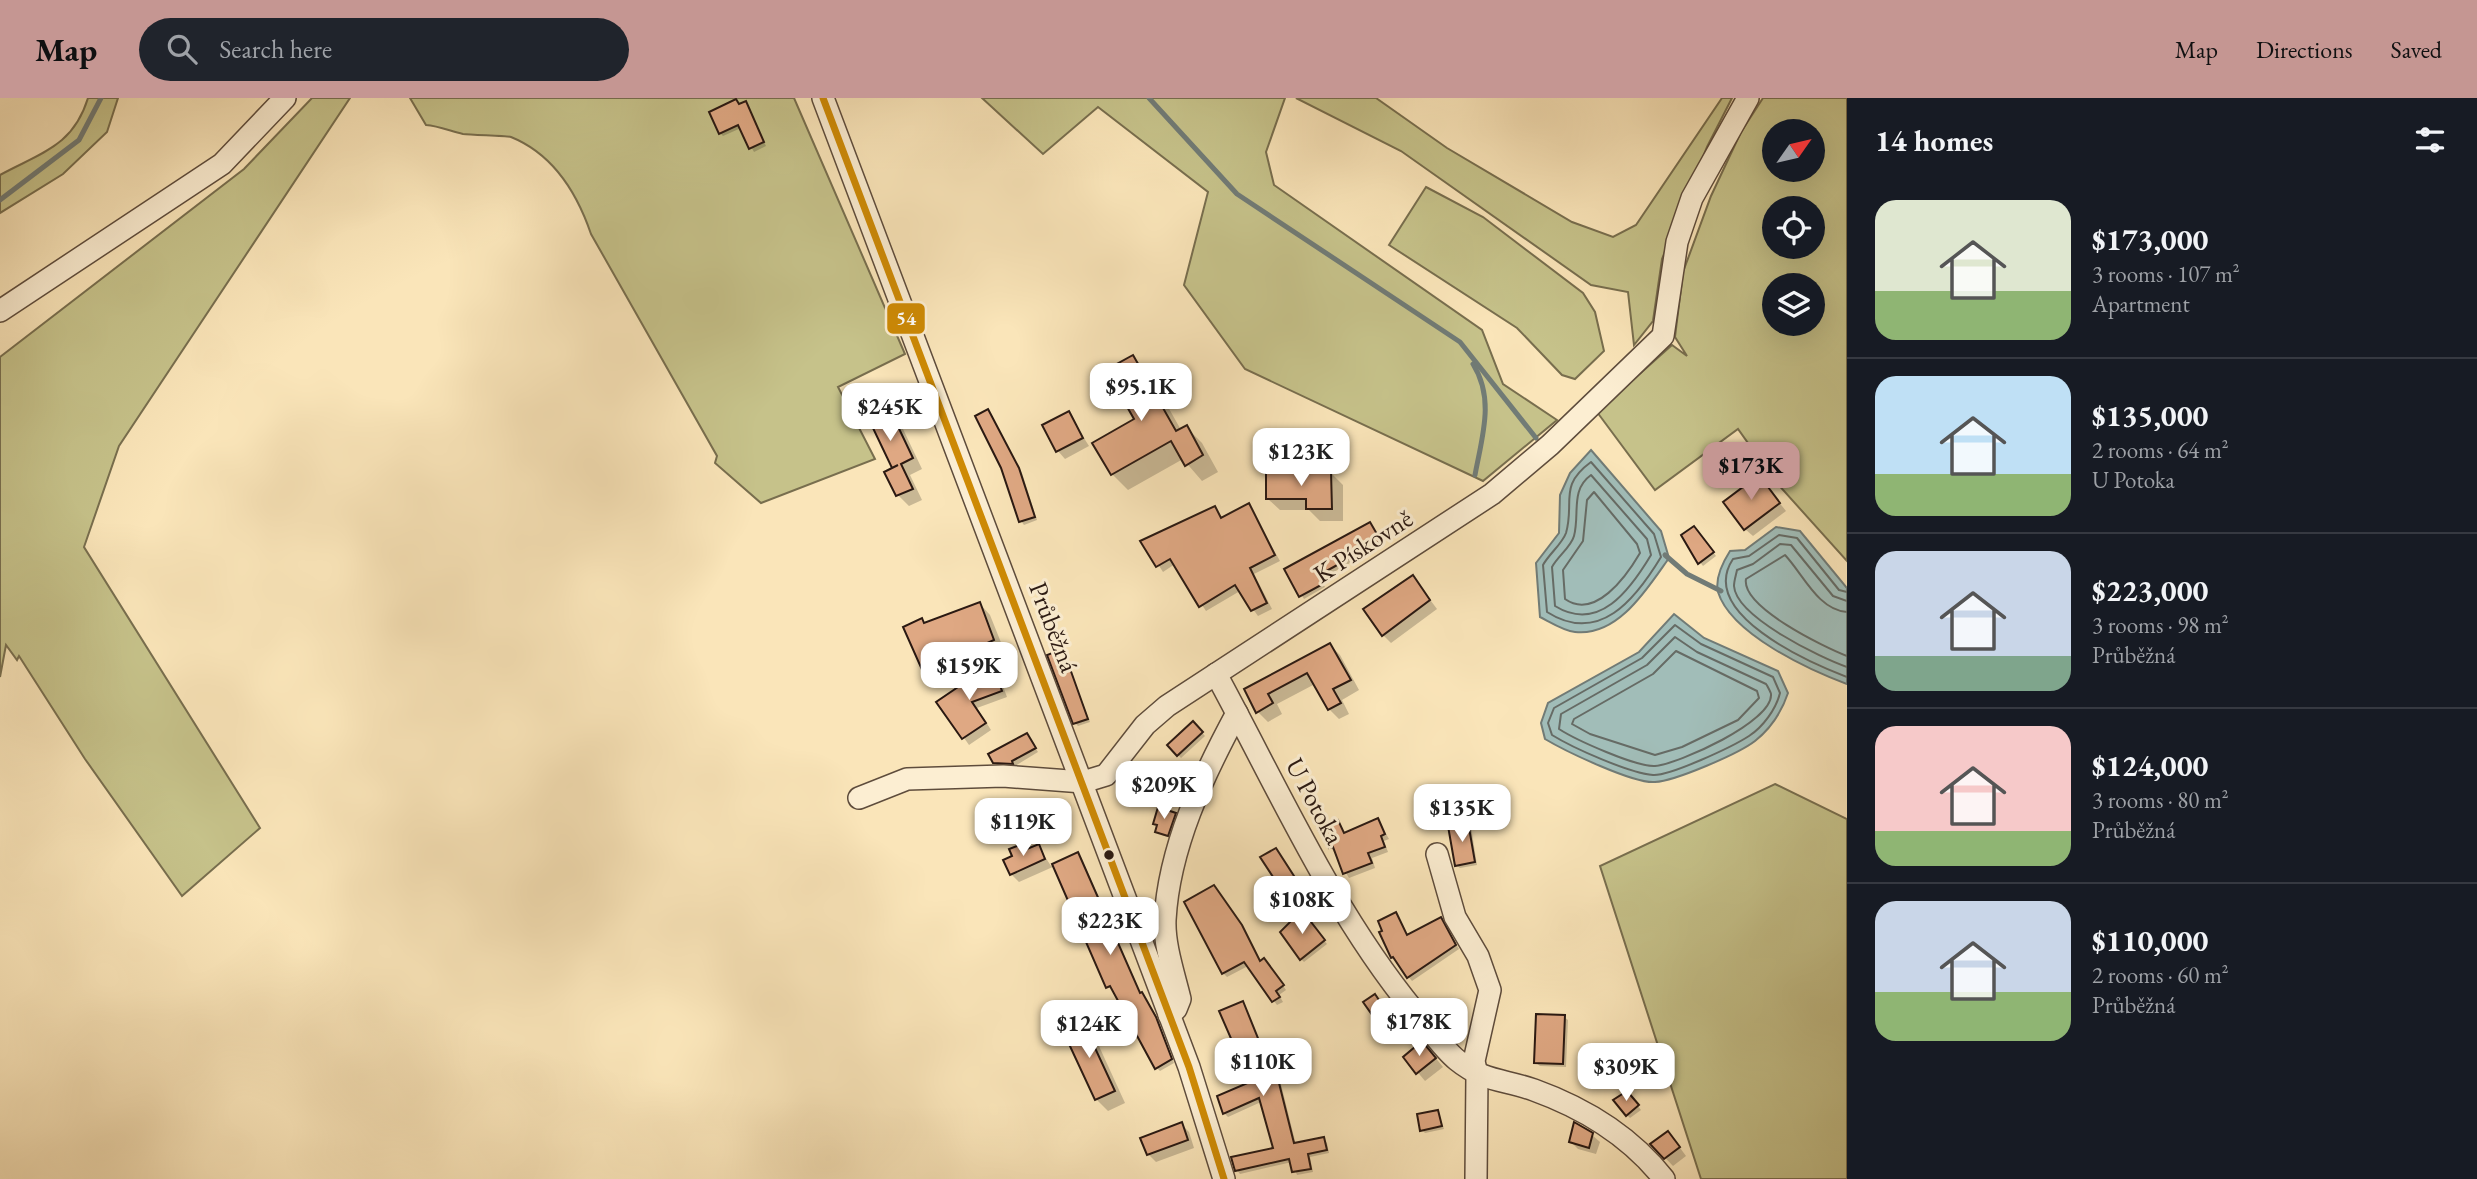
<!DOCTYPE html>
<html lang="en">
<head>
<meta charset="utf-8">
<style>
	:root { --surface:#171b24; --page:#20242c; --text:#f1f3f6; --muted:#9ea1a6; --line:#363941; --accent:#c59692 }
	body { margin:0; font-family:"EB Garamond",serif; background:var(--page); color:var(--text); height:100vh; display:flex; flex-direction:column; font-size:26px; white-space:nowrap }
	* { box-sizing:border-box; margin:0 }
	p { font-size:23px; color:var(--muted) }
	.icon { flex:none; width:38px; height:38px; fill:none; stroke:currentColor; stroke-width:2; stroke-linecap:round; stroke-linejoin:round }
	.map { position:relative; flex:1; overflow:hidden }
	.drawer { display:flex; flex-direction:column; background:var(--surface); width:630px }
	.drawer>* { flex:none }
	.needle { width:46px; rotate:56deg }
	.buttons { position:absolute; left:1762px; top:21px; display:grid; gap:14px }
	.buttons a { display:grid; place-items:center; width:63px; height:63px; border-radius:50%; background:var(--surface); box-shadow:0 7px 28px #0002; font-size:35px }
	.price { position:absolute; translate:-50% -60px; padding:0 16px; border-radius:14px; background:#fff; color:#222; font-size:23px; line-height:46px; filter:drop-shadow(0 2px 4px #0008) }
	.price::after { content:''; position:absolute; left:50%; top:42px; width:21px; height:16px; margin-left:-10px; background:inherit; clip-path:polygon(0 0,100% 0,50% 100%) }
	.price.current { background:var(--accent); color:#111 }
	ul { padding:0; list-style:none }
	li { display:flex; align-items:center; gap:21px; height:175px; padding:0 28px }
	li+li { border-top:2px solid var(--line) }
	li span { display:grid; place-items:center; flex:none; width:196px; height:140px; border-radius:21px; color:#555 }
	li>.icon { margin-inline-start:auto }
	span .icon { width:84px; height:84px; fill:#fffc; stroke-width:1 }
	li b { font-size:30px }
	h2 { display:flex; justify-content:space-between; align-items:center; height:84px; padding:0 28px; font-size:30px }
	header { display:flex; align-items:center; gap:42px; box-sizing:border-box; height:98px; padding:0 35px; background:var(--accent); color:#111 }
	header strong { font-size:33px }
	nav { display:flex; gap:38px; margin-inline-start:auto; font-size:24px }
	.search { width:490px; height:63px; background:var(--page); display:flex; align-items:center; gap:18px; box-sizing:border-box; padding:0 24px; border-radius:38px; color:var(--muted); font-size:26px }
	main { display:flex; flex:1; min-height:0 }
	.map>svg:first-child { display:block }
	.green { fill:#c6c28a; stroke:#786e4e; stroke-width:2; fill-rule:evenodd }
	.water { fill:#a1bdb8; stroke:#717b76; stroke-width:2 }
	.shadow { fill:#0003 }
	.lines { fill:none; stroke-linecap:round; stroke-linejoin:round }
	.shore { stroke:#666b65; stroke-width:2 }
	.stream { stroke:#717b76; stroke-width:5 }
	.building { fill:#dfa883; stroke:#2a1912; stroke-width:2 }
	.minor-casing { stroke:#5e4c3c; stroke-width:24 }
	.minor { stroke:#fceed2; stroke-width:21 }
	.bus-1-casing { stroke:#fceed2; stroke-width:12 }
	.bus-1 { stroke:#ce8a04; stroke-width:7 }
	.bus-dot { fill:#2a1912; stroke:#fceed2; stroke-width:2.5 }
	.labels { text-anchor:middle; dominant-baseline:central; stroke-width:6; stroke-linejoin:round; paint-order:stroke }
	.street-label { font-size:26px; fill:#2a1912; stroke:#fceed2 }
	.line-badge { stroke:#fceed2; stroke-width:2.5 }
	.badge-label { font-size:19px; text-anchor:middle; font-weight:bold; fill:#fff }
</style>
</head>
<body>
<header>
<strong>Map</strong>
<div class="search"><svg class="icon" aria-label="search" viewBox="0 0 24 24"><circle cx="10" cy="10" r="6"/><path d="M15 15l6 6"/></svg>Search here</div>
<nav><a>Map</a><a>Directions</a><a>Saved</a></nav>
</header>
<main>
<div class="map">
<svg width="1847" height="1081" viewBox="0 0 1847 1081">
	<rect width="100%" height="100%" fill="#fae5b9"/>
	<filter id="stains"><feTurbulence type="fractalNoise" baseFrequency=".00286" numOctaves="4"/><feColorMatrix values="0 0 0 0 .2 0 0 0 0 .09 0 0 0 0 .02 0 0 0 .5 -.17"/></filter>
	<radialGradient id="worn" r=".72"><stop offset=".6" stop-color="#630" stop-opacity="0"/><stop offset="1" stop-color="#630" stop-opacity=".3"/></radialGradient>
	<g class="green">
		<path d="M88,0H118L107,34L63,76L0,115V77C40,55 73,49 88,0Z"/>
		<path d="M312,0H350L119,348L84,449L260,730L182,798L85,661L19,558L17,562L6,547L0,579V259L244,71Z"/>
		<path d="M410,0H794L905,256L838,289L875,361L761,405L715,365L717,358L591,136C577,95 553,56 511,39C508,38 472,37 463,36C450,33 439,28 426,27Z"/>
		<path d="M982,0H1285L1266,54L1274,87L1482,232L1503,286L1557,322L1483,383L1245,271L1184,187L1208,94L1098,9L1043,56Z"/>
		<path d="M1296,0H1376L1447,50L1572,124L1613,139L1636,127L1722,0H1732L1707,49L1662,161L1653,223L1634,247L1628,194L1591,187L1401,53Z"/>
		<path d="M1763,0H1847V463L1775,383L1738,331L1655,392L1597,314L1672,247L1687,258L1675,239L1683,174L1711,98L1741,34ZM1774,33H1813V72H1774ZM1774,110H1813V149H1774ZM1774,187H1813V226H1774Z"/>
		<path d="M1426,89L1483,119L1583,195L1595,214L1604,253L1575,281L1562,277L1517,230L1389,147Z"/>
		<path d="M1775,686L1847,721V1081H1701L1600,768Z"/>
	</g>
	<g class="water">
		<path d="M1591,352L1661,433L1669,460C1647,491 1618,539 1575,534C1564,533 1550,524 1540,519L1536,465L1559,435L1560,397L1570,375Z"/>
		<path d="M1776,429L1800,433L1847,490V586C1809,572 1731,536 1718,494C1715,481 1723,464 1730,453L1745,452Z"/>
		<path d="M1674,516L1704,540L1778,573L1788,595C1782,613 1770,631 1755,643C1738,656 1675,683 1655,684C1634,686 1565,653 1545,641L1541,625L1548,605L1639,554Z"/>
	</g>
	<g class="shadow">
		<path d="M746,5L766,48L754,54L741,30L723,38L720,35L739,6Z"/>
		<path d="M1133,259L1149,275L1181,332L1186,329L1202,345L1218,374L1202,383L1183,361L1128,392L1112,376L1095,345L1136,322Z"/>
		<path d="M882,300L893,310L922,371L910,377L922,402L909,408L898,397Z"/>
		<path d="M988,313L1022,375L1037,422L1024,427L1021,423Z"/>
		<path d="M1068,315L1089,348L1065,361L1058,353Z"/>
		<path d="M1331,375L1343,387V423H1320L1309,412H1280L1268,401Z"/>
		<path d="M1759,379L1786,413L1753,438L1745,431Z"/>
		<path d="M1249,408L1280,463L1254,476L1272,511L1258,518L1240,493L1206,513L1175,466L1163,474L1143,443L1215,410L1223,421Z"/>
		<path d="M1370,426L1383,447L1321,481L1325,489L1304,501L1286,472Z"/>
		<path d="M1697,433L1716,458L1703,468L1689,451Z"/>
		<path d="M1413,479L1437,511L1391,545L1383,537Z"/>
		<path d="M980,506L990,517L1004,552L934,583L924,573L922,522L926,526Z"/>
		<path d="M1330,547L1340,557L1359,592L1342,602L1349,616L1339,621L1329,611L1315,586L1277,606L1282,616L1268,624L1257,613L1246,592Z"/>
		<path d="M1063,553L1090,624L1078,628L1075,625Z"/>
		<path d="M991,568L998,575L1007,599L977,610L991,632L969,647L939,604Z"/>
		<path d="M1193,625L1205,638L1181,660L1169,647Z"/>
		<path d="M1027,637L1038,654L1015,668H998L994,664Z"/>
		<path d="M1175,716L1178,719L1171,740L1161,737L1155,725Z"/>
		<path d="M1378,722L1389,741L1384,743L1388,754L1372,760L1375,770L1349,780L1331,749L1338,725L1346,736Z"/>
		<path d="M1467,726L1471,729L1477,767L1460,770L1456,767Z"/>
		<path d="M1024,747L1029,752L1038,748L1051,768L1077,756L1081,759L1141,896L1159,924L1174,965L1160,973L1157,970L1114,891L1108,889L1055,768L1019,784L1011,776L1015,759Z"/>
		<path d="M1279,755L1296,782L1283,790L1280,787Z"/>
		<path d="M1217,793L1261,864L1268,866L1286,892L1279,897L1283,904L1277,907L1248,868L1227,879L1223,875Z"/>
		<path d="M1395,816L1408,838L1441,821L1459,851L1412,883L1392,859Z"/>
		<path d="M1307,821L1327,846L1304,864L1301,861Z"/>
		<path d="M1378,902L1395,927L1386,933L1383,930Z"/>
		<path d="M1243,905L1273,976L1279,978L1296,1047L1323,1041L1327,1045L1329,1055L1310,1059L1313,1074L1297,1077L1292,1064L1240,1076L1237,1072L1275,1051L1261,1004L1228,1019L1224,1015L1252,985Z"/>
		<path d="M1564,919L1568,922L1566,969L1540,968L1536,965Z"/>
		<path d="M1082,924L1093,935L1125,1005L1108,1013L1096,1001Z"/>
		<path d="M1430,953L1443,969L1425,983L1405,959Z"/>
		<path d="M1630,998L1641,1012L1630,1020L1627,1017Z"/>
		<path d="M1438,1014L1444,1031L1425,1035L1422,1032Z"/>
		<path d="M1181,1026L1189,1034L1194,1050L1156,1064L1148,1056Z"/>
		<path d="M1592,1037L1600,1044L1596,1056L1578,1051L1571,1044Z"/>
		<path d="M1675,1043L1686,1058L1673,1068L1652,1046Z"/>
	</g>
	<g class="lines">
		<g class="shore">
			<path d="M1591,364L1654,436L1661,459C1635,502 1599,547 1547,514L1543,467C1549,456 1562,446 1566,435C1575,404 1558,388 1591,364Z"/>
			<path d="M1591,377L1647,441L1651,457C1630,492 1599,535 1555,508L1552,469C1558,458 1571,449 1574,438C1580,416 1570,392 1591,377Z"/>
			<path d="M1594,394L1637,446L1640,455C1626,479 1595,522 1565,501L1563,472L1583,443L1587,402Z"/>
			<path d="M1847,494L1839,492L1797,440L1779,437L1749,458L1733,461C1697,515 1808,564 1847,579"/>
			<path d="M1847,503L1833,498L1791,447L1780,446L1753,466L1737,472C1736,477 1734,483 1734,488C1736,519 1821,560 1847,569"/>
			<path d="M1847,514C1818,512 1803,476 1785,457L1746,481C1741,509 1824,549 1847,558"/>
			<path d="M1675,527L1701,546L1773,579L1780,595C1776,611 1763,629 1749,638C1732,649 1670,678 1653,677C1629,675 1573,650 1552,637L1548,625L1554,610L1642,560Z"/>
			<path d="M1675,539L1697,554L1766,586C1767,587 1771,595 1771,596C1773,624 1678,666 1655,668C1636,669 1576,642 1559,631L1561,616L1647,567Z"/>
			<path d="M1676,553L1757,593L1759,600L1738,622L1682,649L1655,657L1590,636L1572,626L1574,621L1653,576Z"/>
		</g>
		<g class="stream">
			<path d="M1149,0L1237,96L1460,244L1536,340"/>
			<path d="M0,102L79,42L101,0"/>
			<path d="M1473,266C1495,301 1482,339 1475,377"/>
			<path d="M1665,457L1687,476L1721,493"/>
		</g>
	</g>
	<g class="building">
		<path d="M736,1L739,6L746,3L764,44L749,51L738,27L719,36L709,14Z"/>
		<path d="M1133,257L1176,333L1187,327L1203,357L1185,368L1171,343L1111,377L1092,345L1134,321L1106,272Z"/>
		<path d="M883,297L913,360L901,366L913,391L896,398L884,374L898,367L892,370L862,307Z"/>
		<path d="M988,311L1019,370L1035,419L1019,424L1001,370L975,318Z"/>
		<path d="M1069,313L1083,340L1056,354L1042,327Z"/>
		<path d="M1331,373L1332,411H1306V401H1266V374Z"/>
		<path d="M1759,377L1780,405L1744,432L1723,404Z"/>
		<path d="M1249,405L1275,457L1250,470L1267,505L1251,513L1235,487L1199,509L1170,461L1156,469L1140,443L1215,408L1221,420Z"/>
		<path d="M1370,424L1381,443L1319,477L1323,486L1299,499L1284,471Z"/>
		<path d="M1694,428L1714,454L1698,466L1681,437Z"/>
		<path d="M1413,477L1430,502L1382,538L1363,511Z"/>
		<path d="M980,504L994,542L923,574L903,529L922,520L924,525Z"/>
		<path d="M1330,545L1351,582L1333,591L1341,605L1328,612L1307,575L1268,596L1273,605L1256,615L1244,591Z"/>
		<path d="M1063,551L1088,621L1073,626L1047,557Z"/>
		<path d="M992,566L1002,593L972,604L986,625L962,641L936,604Z"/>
		<path d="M1193,623L1203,634L1177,658L1167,647Z"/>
		<path d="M1027,635L1036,650L1012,663L1013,666L993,665L988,656Z"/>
		<path d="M1158,709L1176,715L1168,738L1155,734L1157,727L1153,726Z"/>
		<path d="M1378,720L1385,736L1381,738L1385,749L1368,755L1372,765L1343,776L1333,749L1329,750L1318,731L1338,722L1344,735Z"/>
		<path d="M1468,724L1475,764L1455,768L1448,728Z"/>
		<path d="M1025,745L1027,751L1039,746L1045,761L1010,777L1003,762L1012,758L1009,751Z"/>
		<path d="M1276,750L1294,778L1279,788L1260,759Z"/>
		<path d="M1078,754L1140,895L1142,894L1156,919L1172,961L1155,971L1110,888L1106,890L1052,766Z"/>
		<path d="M1214,787L1242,827L1260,863L1264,860L1284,887L1276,893L1280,899L1272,904L1244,864L1222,876L1184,804Z"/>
		<path d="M1300,814L1304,815L1325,842L1300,862L1280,834Z"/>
		<path d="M1396,814L1407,837L1441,819L1456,847L1407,880L1393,859L1391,860L1379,834L1382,833L1378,823Z"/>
		<path d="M1375,896L1393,923L1382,931L1363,904Z"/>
		<path d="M1243,903L1272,975L1276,973L1294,1045L1324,1039L1327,1052L1308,1056L1311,1071L1292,1074L1289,1061L1235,1073L1231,1059L1273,1050L1259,1000L1223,1016L1217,998L1250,984L1219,913Z"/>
		<path d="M1536,916L1565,917L1563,966L1534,965Z"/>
		<path d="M1082,922L1115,993L1095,1002L1062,931Z"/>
		<path d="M1422,943L1436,960L1416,976L1403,959Z"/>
		<path d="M1627,993L1639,1007L1626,1018L1613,1002Z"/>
		<path d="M1438,1012L1442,1028L1420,1033L1417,1016Z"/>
		<path d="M1182,1024L1188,1042L1147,1057L1140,1040Z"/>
		<path d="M1574,1024L1593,1035L1589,1050L1569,1044Z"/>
		<path d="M1668,1033L1680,1049L1664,1061L1650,1046Z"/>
	</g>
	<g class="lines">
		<defs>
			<g id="minor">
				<path d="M823,0L1189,969L1224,1081"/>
				<path d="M0,213L222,66L285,0"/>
				<path d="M1216,576C1278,690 1332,813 1415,914C1429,929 1441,949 1457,962C1484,984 1503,981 1534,992C1584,1010 1631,1039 1664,1081"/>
				<path d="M859,700L907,681L1003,678L1083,684L1106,677L1145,627L1167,608L1492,396L1550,347L1663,238L1677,144L1692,100L1748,0"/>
				<path d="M1437,756L1455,819L1478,858L1490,892L1474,963L1477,977L1476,1081"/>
				<path d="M1169,917L1176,911L1180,901C1174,876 1164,847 1165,822C1169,749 1203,678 1237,615"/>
			</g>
		</defs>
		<use href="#minor" class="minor-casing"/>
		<use href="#minor" class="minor"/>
		<defs>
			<path id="bus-1" d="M823,0L1189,969L1224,1081"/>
		</defs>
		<use href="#bus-1" class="bus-1-casing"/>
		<use href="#bus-1" class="bus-1"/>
	</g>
	<circle class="bus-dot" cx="1109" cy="757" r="6"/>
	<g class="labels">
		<g class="street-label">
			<text transform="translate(1363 448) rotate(-33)">K Pískovně</text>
			<text transform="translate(1054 529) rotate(69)">Průběžná</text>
			<text transform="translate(1315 703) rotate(62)">U Potoka</text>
		</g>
	</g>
	<rect class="line-badge" x="886" y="204" width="40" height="33" rx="7" fill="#ce8a04"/>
	<g class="badge-label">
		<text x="906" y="227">54</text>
	</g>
	<rect width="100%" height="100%" filter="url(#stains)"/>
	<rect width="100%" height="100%" fill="url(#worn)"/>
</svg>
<div class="buttons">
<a><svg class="needle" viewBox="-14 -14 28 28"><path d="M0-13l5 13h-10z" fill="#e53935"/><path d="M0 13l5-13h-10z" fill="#9ea1a6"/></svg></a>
<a><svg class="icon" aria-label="locate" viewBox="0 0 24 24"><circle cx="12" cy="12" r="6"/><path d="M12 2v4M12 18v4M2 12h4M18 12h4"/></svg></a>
<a><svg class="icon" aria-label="layers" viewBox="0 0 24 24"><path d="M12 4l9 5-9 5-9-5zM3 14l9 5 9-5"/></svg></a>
</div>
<b class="price" style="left:1141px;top:325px">$95.1K</b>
<b class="price" style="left:890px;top:345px">$245K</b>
<b class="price" style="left:1301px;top:390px">$123K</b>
<b class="price current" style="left:1751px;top:404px">$173K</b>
<b class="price" style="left:969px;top:604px">$159K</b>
<b class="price" style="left:1164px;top:723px">$209K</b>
<b class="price" style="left:1462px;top:746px">$135K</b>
<b class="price" style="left:1023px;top:760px">$119K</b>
<b class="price" style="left:1302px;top:838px">$108K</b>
<b class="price" style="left:1110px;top:859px">$223K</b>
<b class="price" style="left:1419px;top:960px">$178K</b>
<b class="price" style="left:1089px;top:962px">$124K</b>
<b class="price" style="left:1263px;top:1000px">$110K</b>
<b class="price" style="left:1626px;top:1005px">$309K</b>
</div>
<section class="drawer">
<h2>14 homes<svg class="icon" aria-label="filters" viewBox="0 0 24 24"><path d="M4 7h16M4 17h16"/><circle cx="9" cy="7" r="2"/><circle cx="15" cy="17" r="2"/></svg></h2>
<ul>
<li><span style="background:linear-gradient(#dfe7d0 65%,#8fb573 0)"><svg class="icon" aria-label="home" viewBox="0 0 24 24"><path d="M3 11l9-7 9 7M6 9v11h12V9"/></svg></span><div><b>$173,000</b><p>3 rooms · 107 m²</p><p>Apartment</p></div></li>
<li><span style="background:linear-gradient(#bfe0f5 70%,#8fb573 0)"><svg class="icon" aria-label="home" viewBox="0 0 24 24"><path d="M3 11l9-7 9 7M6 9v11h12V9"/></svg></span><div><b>$135,000</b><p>2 rooms · 64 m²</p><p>U Potoka</p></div></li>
<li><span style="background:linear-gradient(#c9d6e8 75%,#7fa58c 0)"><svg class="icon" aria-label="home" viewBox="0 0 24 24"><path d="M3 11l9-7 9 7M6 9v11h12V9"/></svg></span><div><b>$223,000</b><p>3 rooms · 98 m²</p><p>Průběžná</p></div></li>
<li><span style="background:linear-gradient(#f6c9c9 75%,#8fb573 0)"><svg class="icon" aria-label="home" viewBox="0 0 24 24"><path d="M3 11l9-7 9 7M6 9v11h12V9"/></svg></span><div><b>$124,000</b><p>3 rooms · 80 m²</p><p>Průběžná</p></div></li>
<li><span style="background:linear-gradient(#c9d6e8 65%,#8fb573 0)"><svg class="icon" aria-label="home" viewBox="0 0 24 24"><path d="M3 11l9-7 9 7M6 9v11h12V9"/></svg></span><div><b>$110,000</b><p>2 rooms · 60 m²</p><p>Průběžná</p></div></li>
</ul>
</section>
</main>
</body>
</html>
